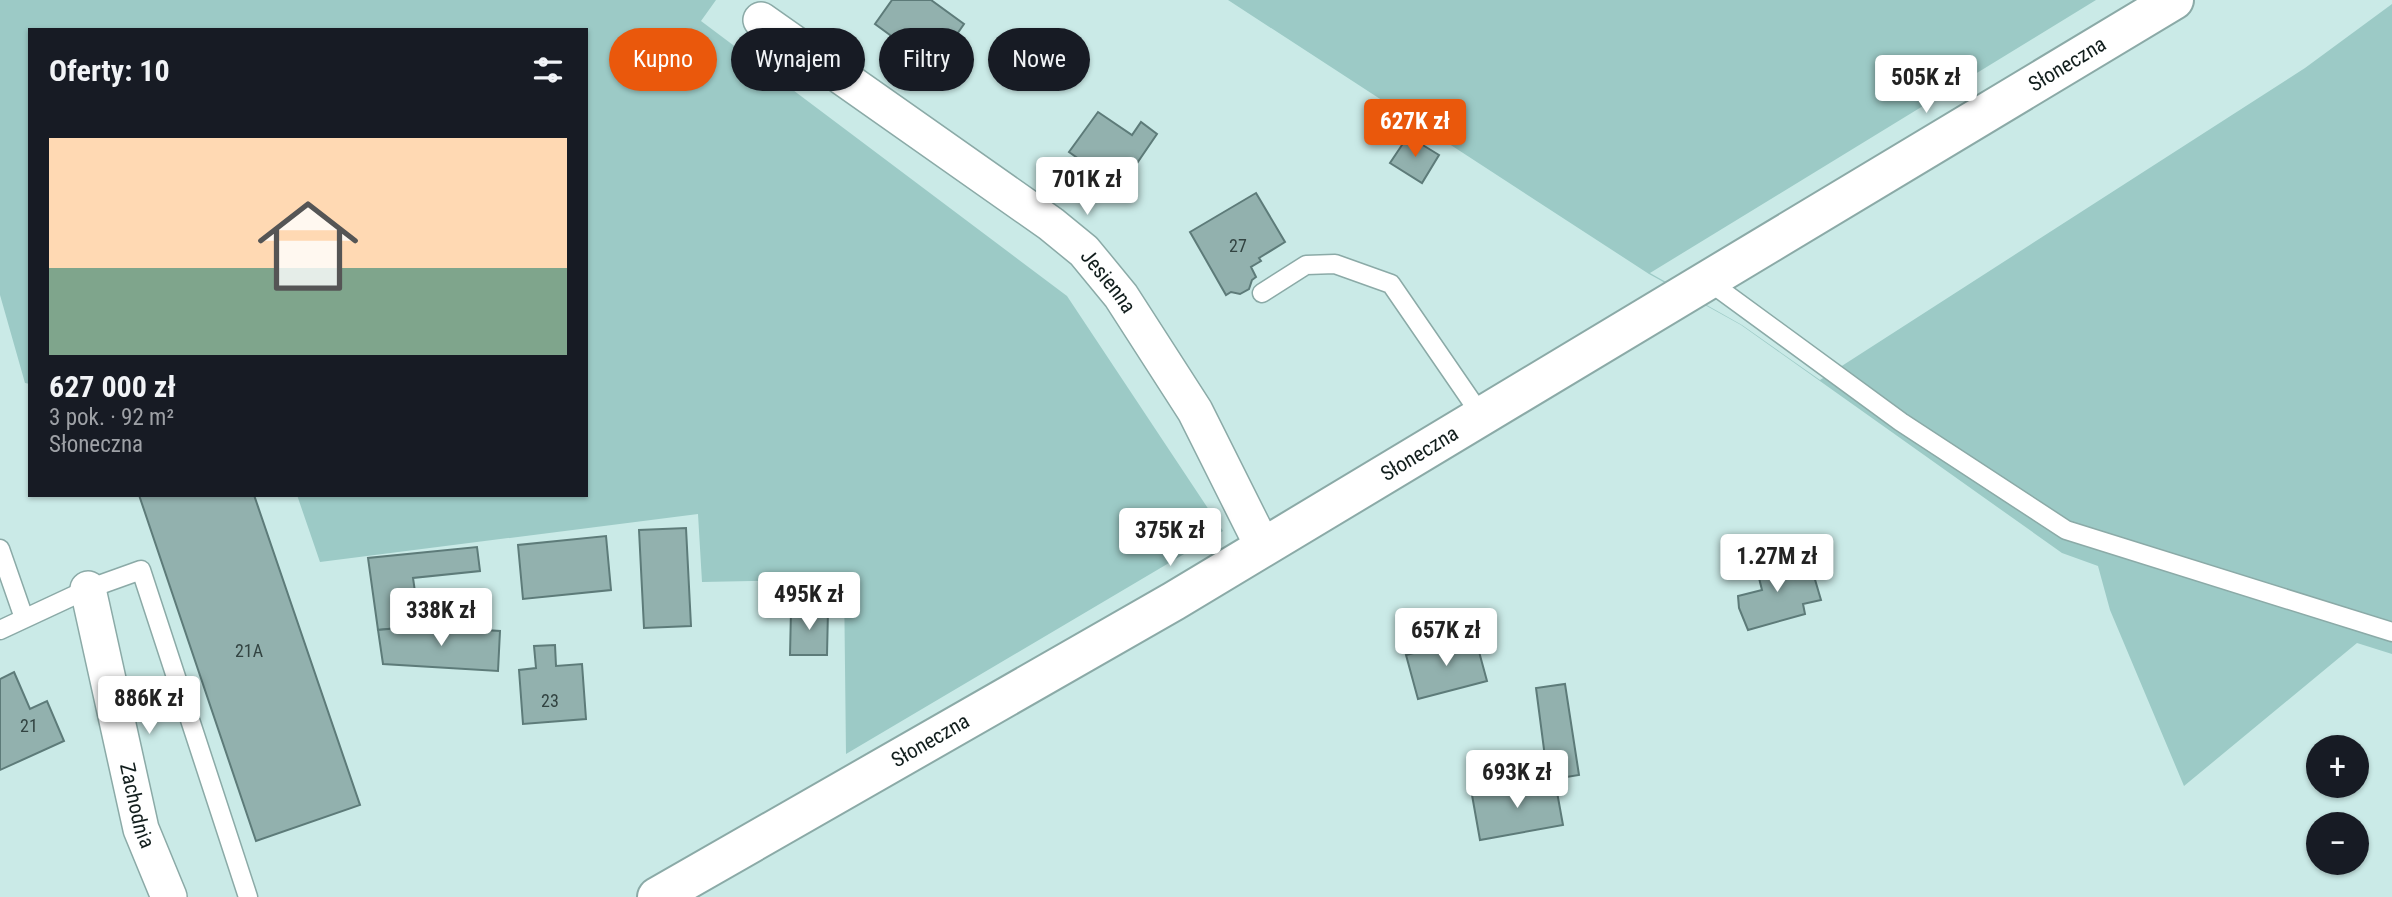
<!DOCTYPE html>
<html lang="pl">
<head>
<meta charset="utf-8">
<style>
	:root { --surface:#171b24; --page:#242831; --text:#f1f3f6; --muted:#9ea1a6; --accent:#ea580c }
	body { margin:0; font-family:"Roboto Condensed",sans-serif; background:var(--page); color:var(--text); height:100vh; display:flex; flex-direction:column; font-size:26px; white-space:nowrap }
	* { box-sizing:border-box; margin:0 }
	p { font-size:23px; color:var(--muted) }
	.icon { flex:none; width:38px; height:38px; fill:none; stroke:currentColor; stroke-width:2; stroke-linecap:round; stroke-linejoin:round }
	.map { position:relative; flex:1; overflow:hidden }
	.details { position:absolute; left:28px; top:28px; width:560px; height:469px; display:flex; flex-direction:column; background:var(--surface); border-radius:0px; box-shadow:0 2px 5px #0004 }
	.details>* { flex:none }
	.guide { position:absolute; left:609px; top:28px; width:665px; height:63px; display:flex; gap:14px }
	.tools { position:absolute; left:2306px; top:735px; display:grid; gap:14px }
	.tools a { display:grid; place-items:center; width:63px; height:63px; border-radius:50%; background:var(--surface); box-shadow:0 2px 5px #0004; font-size:35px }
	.price { position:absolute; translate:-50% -60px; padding:0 16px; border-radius:7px; background:#fff; color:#222; font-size:23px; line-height:46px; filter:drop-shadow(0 2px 4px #0008) }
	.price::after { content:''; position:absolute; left:50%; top:42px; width:21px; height:16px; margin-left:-10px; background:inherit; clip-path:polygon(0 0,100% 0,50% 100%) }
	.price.active { background:var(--accent); color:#fff }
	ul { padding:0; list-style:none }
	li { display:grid; align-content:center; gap:14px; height:371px; padding:0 21px }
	li span { display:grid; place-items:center; height:217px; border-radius:0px; color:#555 }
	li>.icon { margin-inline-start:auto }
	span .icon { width:126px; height:126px; fill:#fffc; stroke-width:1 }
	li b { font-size:30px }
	h2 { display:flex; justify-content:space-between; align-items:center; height:84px; padding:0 21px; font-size:30px }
	.tag { padding:0 24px; border-radius:32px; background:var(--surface); box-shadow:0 2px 5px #0004; font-size:24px; line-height:63px }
	.tag.active { background:var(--accent); color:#fff }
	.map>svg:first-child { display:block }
	.green { fill:#9ccac6 }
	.building { fill:#92b1ae; stroke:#5d7b79; stroke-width:2 }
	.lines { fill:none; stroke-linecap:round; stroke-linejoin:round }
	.service-casing { stroke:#8baaa7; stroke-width:21 }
	.minor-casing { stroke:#8baaa7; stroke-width:38 }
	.tertiary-casing { stroke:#8baaa7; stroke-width:42 }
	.service { stroke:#fff; stroke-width:18 }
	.minor { stroke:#fff; stroke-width:35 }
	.tertiary { stroke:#fff; stroke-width:38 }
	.labels { text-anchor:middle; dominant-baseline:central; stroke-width:5; stroke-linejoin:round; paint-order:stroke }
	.number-label { font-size:18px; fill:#324341 }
	.street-label { font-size:21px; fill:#121e1d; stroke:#fff }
</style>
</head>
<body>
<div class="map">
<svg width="2392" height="897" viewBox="0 0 2392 897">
	<rect width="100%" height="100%" fill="#caeae7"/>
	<g class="green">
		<path d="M0,0H716L701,21L1067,296L1223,531L846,754L844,579L702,582L698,514L320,562L297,495H586V30H30V384L25,383L0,295Z"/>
		<path d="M1228,0H2096L1650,273L1742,325L1820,380L2305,68L2392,4V654L2357,643L2184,786L2110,610L2098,566L2062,553L1741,325L1649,274Z"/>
	</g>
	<g class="building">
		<path d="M892,0H931L964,24L939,60L928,52L924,58L910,48L901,50L892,45L890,35L875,24Z"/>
		<path d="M1098,112L1132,135L1141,122L1157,134L1120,188L1069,152Z"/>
		<path d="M1408,136L1439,155L1422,183L1390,163Z"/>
		<path d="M1256,193L1285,242L1259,258L1261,261L1251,267L1256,277L1252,280L1249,289L1240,294L1231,292L1226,295L1190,232Z"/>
		<path d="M139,495H254L360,805L256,841Z"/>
		<path d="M686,528L691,626L644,628L639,530Z"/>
		<path d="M606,536L611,590L523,599L518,545Z"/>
		<path d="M477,547L480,571L413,578L420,626L378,630L368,558Z"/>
		<path d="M1757,557L1765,561L1766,566L1779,562L1782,573L1811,566L1821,600L1803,604L1805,614L1748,630L1739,608L1738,596L1762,590L1759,578L1754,579L1747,575L1745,567L1749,559Z"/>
		<path d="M791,610H828L827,655H790Z"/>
		<path d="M420,626L500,631L498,671L383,664L378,630Z"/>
		<path d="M1475,637L1487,681L1418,699L1406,655Z"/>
		<path d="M555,645L556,666L582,664L586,719L523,724L519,670L536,668L534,646Z"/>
		<path d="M14,672L30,709L47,701L64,741L0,770V679Z"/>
		<path d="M1565,684L1579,775L1548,780L1536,688Z"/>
		<path d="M1555,781L1563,825L1480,840L1472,795Z"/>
	</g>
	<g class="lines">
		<defs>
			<g id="service">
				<path d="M1707,280L1901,422L2066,530L2392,632"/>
				<path d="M1262,293L1306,265L1335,264L1391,284L1481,415"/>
				<path d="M0,549L24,618"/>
				<path d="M0,630L88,589L141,570L248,897"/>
			</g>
			<g id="minor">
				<path id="s1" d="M761,20L1051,224L1084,251L1121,296L1195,411L1263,547"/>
				<path id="s2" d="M88,589L141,829L169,897"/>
			</g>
			<g id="tertiary">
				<path id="s3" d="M657,897L1174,601L2174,0"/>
			</g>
		</defs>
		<use href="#service" class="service-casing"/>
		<use href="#minor" class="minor-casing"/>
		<use href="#tertiary" class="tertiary-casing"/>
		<use href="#service" class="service"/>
		<use href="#minor" class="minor"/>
		<use href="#tertiary" class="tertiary"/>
	</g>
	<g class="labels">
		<g class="number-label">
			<text x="1238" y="245">27</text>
			<text x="249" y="650">21A</text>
			<text x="550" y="700">23</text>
			<text x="29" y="725">21</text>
		</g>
		<g class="street-label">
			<text stroke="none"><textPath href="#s3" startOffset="1638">Słoneczna</textPath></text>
			<text stroke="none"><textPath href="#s1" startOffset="436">Jesienna</textPath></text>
			<text stroke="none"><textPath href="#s3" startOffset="882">Słoneczna</textPath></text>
			<text stroke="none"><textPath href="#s3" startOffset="315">Słoneczna</textPath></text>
			<text stroke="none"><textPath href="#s2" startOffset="222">Zachodnia</textPath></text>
		</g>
	</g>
</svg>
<div class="tools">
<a>+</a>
<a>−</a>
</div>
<b class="price" style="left:1926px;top:115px">505K zł</b>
<b class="price active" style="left:1415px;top:159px">627K zł</b>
<b class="price" style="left:1087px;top:217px">701K zł</b>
<b class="price" style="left:1170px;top:568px">375K zł</b>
<b class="price" style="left:1777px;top:594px">1.27M zł</b>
<b class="price" style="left:809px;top:632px">495K zł</b>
<b class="price" style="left:441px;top:648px">338K zł</b>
<b class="price" style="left:1446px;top:668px">657K zł</b>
<b class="price" style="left:149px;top:736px">886K zł</b>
<b class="price" style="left:1517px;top:810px">693K zł</b>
<div class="guide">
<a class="tag active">Kupno</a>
<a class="tag">Wynajem</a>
<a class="tag">Filtry</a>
<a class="tag">Nowe</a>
</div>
<section class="details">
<h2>Oferty: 10<svg class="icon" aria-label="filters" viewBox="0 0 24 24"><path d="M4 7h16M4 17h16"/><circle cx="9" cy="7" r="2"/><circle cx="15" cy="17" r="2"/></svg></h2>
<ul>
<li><span style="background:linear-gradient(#ffd9b3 60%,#7fa58c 0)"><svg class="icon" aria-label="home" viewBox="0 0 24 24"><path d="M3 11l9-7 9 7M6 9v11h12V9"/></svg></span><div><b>627 000 zł</b><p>3 pok. · 92 m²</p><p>Słoneczna</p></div></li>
</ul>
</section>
</div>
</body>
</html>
